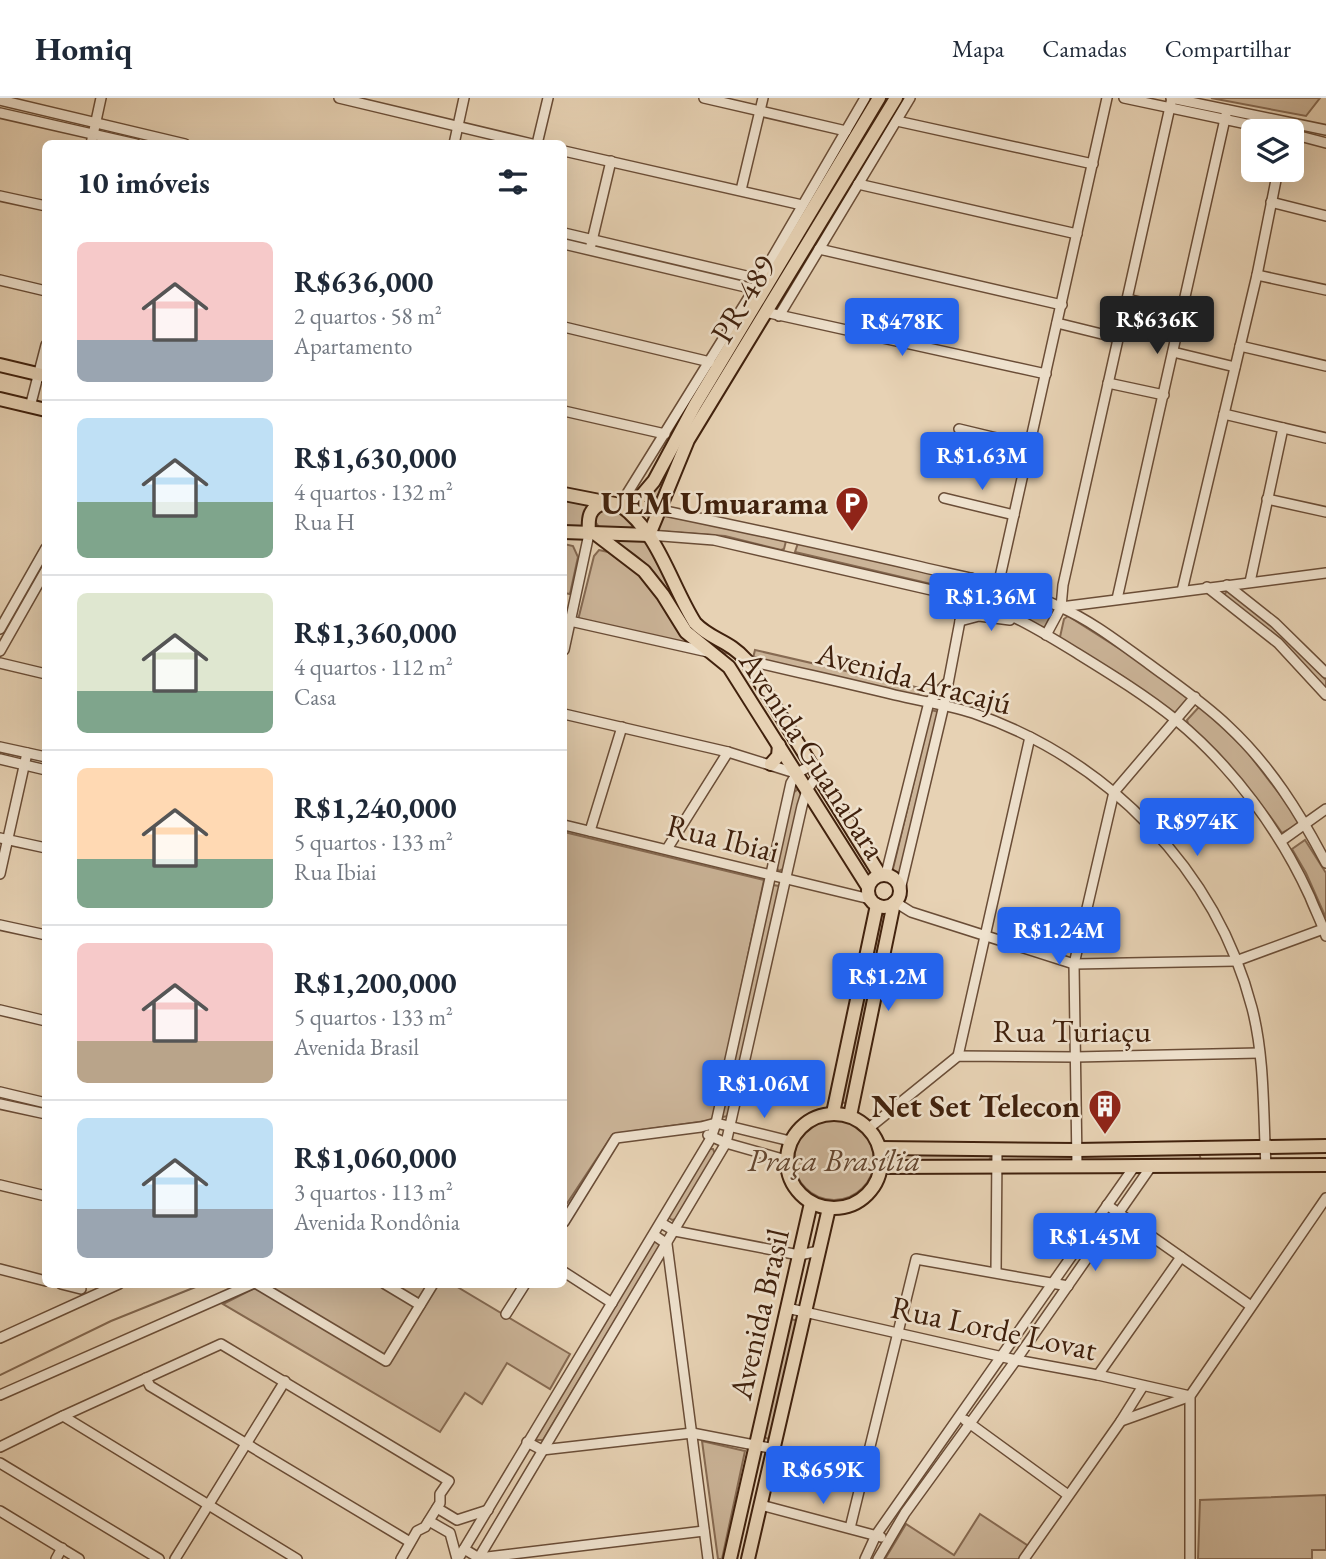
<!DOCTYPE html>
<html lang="pt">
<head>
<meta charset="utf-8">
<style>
	:root { --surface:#fff; --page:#f6f6f7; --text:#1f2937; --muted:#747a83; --line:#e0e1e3; --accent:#2563eb }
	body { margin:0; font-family:"EB Garamond",serif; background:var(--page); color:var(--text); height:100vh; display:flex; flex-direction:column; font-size:26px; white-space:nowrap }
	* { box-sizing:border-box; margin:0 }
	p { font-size:23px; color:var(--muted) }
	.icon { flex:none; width:38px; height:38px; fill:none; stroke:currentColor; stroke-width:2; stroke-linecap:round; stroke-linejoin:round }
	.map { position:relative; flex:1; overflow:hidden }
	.details { position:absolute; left:42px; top:42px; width:525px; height:1148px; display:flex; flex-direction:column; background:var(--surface); border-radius:10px; box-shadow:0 7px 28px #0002 }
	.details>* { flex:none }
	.buttons { position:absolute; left:1241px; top:21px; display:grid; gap:14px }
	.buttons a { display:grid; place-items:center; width:63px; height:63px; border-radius:10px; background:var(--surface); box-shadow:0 7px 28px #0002; font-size:35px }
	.price { position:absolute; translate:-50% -60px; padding:0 16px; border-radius:7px; background:var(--accent); color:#fff; font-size:23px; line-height:46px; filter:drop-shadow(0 2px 4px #0008) }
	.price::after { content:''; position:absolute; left:50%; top:42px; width:21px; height:16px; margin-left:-10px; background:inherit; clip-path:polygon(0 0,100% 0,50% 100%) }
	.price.on { background:#222; color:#fff }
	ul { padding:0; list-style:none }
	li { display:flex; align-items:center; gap:21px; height:175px; padding:0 35px }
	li+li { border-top:2px solid var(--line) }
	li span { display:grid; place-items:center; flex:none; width:196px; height:140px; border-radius:10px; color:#555 }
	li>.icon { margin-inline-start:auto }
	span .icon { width:84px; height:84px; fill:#fffc; stroke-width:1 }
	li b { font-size:30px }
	h2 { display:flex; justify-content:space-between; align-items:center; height:84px; padding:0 35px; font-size:30px }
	header { display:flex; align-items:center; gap:42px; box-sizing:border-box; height:98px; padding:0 35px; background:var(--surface); border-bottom:2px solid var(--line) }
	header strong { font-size:33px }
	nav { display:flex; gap:38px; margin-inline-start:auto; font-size:24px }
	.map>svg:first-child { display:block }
	.green { fill:#cbb498; stroke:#866a52; stroke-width:2 }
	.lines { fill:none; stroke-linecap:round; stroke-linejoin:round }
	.stream { stroke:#82674f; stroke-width:2 }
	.minor-casing { stroke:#6a4d37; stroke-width:12 }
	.major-casing { stroke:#40210d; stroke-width:16 }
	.minor { stroke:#efe2ce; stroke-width:9 }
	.major { stroke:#e7d2b4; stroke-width:12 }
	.labels { text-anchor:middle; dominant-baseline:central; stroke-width:5; stroke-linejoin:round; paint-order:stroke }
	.street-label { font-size:32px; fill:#40210d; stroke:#efe2ce }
	.poi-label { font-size:32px; font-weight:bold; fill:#40210d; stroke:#efe2ce; text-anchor:end }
	.park-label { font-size:32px; font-style:italic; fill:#634630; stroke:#efe2ce }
</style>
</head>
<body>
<header>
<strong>Homiq</strong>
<nav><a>Mapa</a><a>Camadas</a><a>Compartilhar</a></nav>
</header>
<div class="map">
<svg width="1326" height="1461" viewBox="0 0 1326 1461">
	<rect width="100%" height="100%" fill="#e7d2b4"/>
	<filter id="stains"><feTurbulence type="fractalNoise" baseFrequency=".00286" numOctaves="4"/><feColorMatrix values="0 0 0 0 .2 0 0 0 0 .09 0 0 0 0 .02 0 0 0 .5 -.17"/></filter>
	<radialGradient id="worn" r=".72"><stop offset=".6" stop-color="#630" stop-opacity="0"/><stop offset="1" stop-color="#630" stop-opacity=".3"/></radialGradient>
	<g class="green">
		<path d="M884,0H891L657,408L642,406L655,389L673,353Z"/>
		<path d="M1211,0H1320L1306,18Z"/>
		<path d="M564,401L591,406L584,416L587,432L564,429Z"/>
		<path d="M605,410L619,413L638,428L627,431L599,429L594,422V416Z"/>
		<path d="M664,417L786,443L784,451L781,452L725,438L658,433L662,418Z"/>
		<path d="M609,439L645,441L685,520L692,529L732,556C722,556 715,551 707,545C679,526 678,505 659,481C646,463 627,451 609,439Z"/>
		<path d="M798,445L963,483L964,491L961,493L795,454Z"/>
		<path d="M564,446L573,448L578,459L570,496L564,495Z"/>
		<path d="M599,452L608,454L651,485L689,547L578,522L594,458Z"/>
		<path d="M980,488L1046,507C1054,515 1051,520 1046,529C1034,530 992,505 977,498L975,491Z"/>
		<path d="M1227,492L1276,532L1326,582V590L1273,536L1224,498Z"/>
		<path d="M1068,518L1145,567L1190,600L1176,616L1121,577L1063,544L1060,539L1064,521Z"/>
		<path d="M755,552L920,590L918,598L753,560Z"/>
		<path d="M1198,610H1202L1245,651L1300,723L1299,726L1282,735C1253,693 1223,661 1188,626L1187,622Z"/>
		<path d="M931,612L939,614L899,780L892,775Z"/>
		<path d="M798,691L802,697L785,770L779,773L776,769L792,696Z"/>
		<path d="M564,734L764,782L713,1022L613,1036L566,1107L564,1106Z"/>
		<path d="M1305,742L1326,775V820L1306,775L1292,751Z"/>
		<path d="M773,787L779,788L781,793L728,1018L723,1019L722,1018Z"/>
		<path d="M882,815L890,816L849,1006L841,1004Z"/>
		<circle cx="834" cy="1062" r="40"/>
		<path d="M709,1051H713L715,1056L676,1121L672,1122L668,1119Z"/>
		<path d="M886,1055L992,1057L988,1064L886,1063Z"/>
		<path d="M1199,1055L1201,1062L1082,1063V1058L1085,1056Z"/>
		<path d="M654,1142L659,1144L660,1148L543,1342H536L534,1340Z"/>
		<path d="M261,1187H454L570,1256L550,1291L507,1265L482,1306L465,1295L440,1334L223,1206Z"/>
		<path d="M791,1221L798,1223L771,1340L768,1341L764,1339Z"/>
		<path d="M702,1343L745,1353L722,1461H718Z"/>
		<path d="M1326,1397V1452H1312V1461H1198L1200,1402Z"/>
		<path d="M980,1416L1030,1449L1021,1461H885L906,1426L954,1457Z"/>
	</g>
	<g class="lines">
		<path class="stream" d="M0,1277L111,1223L203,1186"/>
		<defs>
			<g id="minor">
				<path d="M339,0L532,46"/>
				<path d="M704,0L846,33"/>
				<path d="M1124,0L1280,33"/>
				<path d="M1171,0L1326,32"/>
				<path d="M0,2L185,46"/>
				<path d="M0,15L136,46"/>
				<path d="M897,23L1093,66"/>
				<path d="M1292,36L1326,45"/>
				<path d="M91,46L101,0"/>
				<path d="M454,46L464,0"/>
				<path d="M537,46L548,0"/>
				<path d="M564,53L802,107"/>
				<path d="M858,86L1077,136"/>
				<path d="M741,92L763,0"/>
				<path d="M0,98L46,108"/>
				<path d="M1271,104L1326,118"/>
				<path d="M564,135L759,181"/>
				<path d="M564,146L754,191"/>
				<path d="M591,147L611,63"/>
				<path d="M819,151L1062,207"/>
				<path d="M1257,177L1326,192"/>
				<path d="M0,182L46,193"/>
				<path d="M1127,201L1183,214"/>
				<path d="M765,214L1046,276"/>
				<path d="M779,218L910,0"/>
				<path d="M1057,225L1118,240"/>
				<path d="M564,229L710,264"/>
				<path d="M1240,248L1326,268"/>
				<path d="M1173,254L1235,269"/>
				<path d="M1108,285L1164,297"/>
				<path d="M30,309L46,247"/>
				<path d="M564,313L665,336"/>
				<path d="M1224,316L1326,340"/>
				<path d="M959,331L1030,348"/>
				<path d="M944,400L1014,417"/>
				<path d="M1267,401L1326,414"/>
				<path d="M620,407L754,191L865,0"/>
				<path d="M660,412C744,429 829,448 913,467C962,479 1015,487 1060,509C1092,523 1121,546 1149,566C1176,586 1204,605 1228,628C1270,667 1300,715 1326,765"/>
				<path d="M649,437L714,442L966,500C1004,511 1041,533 1075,554C1109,575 1145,597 1176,622C1232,668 1280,733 1310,799C1315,812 1322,825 1326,838"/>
				<path d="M1250,484L1283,330"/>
				<path d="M1227,487L1275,525L1326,575"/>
				<path d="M998,488L1107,0"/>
				<path d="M1207,489L1278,545L1326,597"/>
				<path d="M1182,493L1257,177L1278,72"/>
				<path d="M1117,501L1227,12"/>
				<path d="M1061,509L1326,475"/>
				<path d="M570,523L708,554"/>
				<path d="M960,523L979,518L1010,522"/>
				<path d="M0,531L46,450"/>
				<path d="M1046,537L1061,509L1063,487L1172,0"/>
				<path d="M564,552L589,436"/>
				<path d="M0,553L46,472"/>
				<path d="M746,562C796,574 846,585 895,597C921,603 948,607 973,615C1107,661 1216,771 1252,910C1265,960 1263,1016 1266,1068"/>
				<path d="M0,565L46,576"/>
				<path d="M564,616L728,654L795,675"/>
				<path d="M0,649L46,659"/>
				<path d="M0,661L46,672"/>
				<path d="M564,727L870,801"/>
				<path d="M590,733L622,629"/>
				<path d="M0,740L46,750"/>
				<path d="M1281,743L1326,711"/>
				<path d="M667,751L728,654"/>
				<path d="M0,776L27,655"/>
				<path d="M886,776L929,604L947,585"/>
				<path d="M900,792L944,607L960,523L971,480"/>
				<path d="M895,804L911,814L1074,866L1236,863L1326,830"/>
				<path d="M0,827L46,837"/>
				<path d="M0,912L46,923"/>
				<path d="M958,958L1030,639"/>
				<path d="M0,994L46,1005"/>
				<path d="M0,1006L46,1016"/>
				<path d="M869,1030L958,958L1075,959L1259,955"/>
				<path d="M708,1037L726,1045L786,1062"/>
				<path d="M1077,1067L1074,866L1114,694L1195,599"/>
				<path d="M0,1087L46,1098"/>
				<path d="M1107,1107L1251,1208"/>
				<path d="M564,1124L616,1040L701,1029L716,1025L790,1043"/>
				<path d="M661,1125L675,1133L799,1157L819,1153"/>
				<path d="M654,1137L667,1146L708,1461"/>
				<path d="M0,1171L46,1183"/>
				<path d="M564,1174L612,1205"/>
				<path d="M996,1174L997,1052"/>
				<path d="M61,1186L81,1191"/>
				<path d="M257,1186L386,1263L433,1186"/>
				<path d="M385,1186L420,1207"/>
				<path d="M787,1210L1016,1262L1098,1277L1190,1298"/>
				<path d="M506,1216L525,1186"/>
				<path d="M0,1240L119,1186"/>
				<path d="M1098,1277L1181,1159"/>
				<path d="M146,1280L150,1288L410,1444"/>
				<path d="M0,1297L252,1186"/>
				<path d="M63,1318L297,1461"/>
				<path d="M965,1322L1068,1397"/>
				<path d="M1121,1323L1188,1299"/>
				<path d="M527,1344L542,1352L692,1335L775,1351"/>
				<path d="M0,1349L63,1318L221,1246L449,1383L440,1396V1405L425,1429L417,1433L401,1461"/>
				<path d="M0,1365L159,1461"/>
				<path d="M761,1407L881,1439"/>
				<path d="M437,1410L457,1422L488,1412"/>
				<path d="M0,1413L79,1461"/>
				<path d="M429,1423L450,1435L457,1461"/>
				<path d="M850,1430L916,1161L1068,1188"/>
				<path d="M464,1451L479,1460L704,1433"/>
				<path d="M56,1461L62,1450"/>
				<path d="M175,1461L285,1283"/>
				<path d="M458,1461L711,1040L716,1025L791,685L797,675L812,667"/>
				<path d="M478,1461L726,1045L802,708L807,692L818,676"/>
				<path d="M865,1461L876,1437L1134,1069"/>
				<path d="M878,1461L905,1415L1016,1262L1150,1070"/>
				<path d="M1024,1461L1121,1323L1143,1288"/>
				<path d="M1190,1461V1298L1326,1100"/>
			</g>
			<g id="major">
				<path d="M0,267L46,278"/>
				<path d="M0,301L46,312"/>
				<path d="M564,396L620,407L660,412"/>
				<path d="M620,407C659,435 670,485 695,525C711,542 729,542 746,562L880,777"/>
				<path d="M632,409L654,383L695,307L879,0"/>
				<path d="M564,434L649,437"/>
				<path d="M589,436C588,421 588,410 604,405"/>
				<path d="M597,437L644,473L663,497L686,534L729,569L868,789"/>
				<path d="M649,437L688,342L896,0"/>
				<path d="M771,666L778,658L779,647"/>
				<circle cx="884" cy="793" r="16"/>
				<path d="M833,1015L877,807"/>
				<circle cx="834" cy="1063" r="47"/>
				<path d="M850,1018L894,805"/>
				<path d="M880,1050L1076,1052L1326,1048"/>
				<path d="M881,1069C1029,1068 1178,1069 1326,1067"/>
				<path d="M730,1461L811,1105"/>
				<path d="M748,1461L829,1110"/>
			</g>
		</defs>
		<use href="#minor" class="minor-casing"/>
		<use href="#major" class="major-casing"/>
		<use href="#minor" class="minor"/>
		<use href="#major" class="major"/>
	</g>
	<defs>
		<symbol id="parking-pin" viewBox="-11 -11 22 30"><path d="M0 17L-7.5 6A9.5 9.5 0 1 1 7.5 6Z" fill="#8f2418" stroke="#efe2ce"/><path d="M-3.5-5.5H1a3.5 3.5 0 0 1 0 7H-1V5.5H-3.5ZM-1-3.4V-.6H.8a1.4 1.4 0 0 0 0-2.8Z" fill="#fff"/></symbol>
		<symbol id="building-pin" viewBox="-11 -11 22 30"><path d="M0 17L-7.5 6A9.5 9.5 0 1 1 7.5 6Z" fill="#8f2418" stroke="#efe2ce"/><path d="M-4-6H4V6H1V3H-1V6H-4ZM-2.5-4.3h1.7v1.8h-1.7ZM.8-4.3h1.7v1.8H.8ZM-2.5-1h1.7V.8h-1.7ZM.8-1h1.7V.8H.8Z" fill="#fff"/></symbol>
	</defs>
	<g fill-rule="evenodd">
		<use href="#parking-pin" x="833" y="386" width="38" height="52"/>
		<use href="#building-pin" x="1086" y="989" width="38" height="52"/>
	</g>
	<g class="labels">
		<g class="street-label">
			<text transform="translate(743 201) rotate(-59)">PR-489</text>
			<text transform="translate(914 580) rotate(15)">Avenida Aracajú</text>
			<text transform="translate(813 657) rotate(57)">Avenida Guanabara</text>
			<text transform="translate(723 740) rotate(14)">Rua Ibiai</text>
			<text x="1072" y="933">Rua Turiaçu</text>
			<text transform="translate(759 1216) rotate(-77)">Avenida Brasil</text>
			<text transform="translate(994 1230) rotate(12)">Rua Lorde Lovat</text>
		</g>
		<g class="poi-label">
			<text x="828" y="405">UEM Umuarama</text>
			<text x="1080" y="1008">Net Set Telecon</text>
		</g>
		<g class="park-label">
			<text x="834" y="1062">Praça Brasília</text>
		</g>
	</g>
	<rect width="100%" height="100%" filter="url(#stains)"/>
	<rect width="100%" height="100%" fill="url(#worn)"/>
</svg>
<div class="buttons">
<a><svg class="icon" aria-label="layers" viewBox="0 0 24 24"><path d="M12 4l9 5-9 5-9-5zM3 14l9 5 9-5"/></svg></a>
</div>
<b class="price on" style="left:1157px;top:258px">R$636K</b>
<b class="price" style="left:902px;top:260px">R$478K</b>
<b class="price" style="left:982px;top:394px">R$1.63M</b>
<b class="price" style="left:991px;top:535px">R$1.36M</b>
<b class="price" style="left:1197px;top:760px">R$974K</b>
<b class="price" style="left:1059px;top:869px">R$1.24M</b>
<b class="price" style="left:888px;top:915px">R$1.2M</b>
<b class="price" style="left:764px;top:1022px">R$1.06M</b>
<b class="price" style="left:1095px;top:1175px">R$1.45M</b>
<b class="price" style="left:823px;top:1408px">R$659K</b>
<section class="details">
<h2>10 imóveis<svg class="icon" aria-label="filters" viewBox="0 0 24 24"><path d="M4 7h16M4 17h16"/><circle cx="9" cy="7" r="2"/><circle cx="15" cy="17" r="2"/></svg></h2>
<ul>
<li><span style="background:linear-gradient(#f6c9c9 70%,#9aa5b1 0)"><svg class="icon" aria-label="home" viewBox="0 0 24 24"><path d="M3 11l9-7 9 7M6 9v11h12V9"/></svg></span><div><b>R$636,000</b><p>2 quartos · 58 m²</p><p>Apartamento</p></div></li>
<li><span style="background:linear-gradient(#bfe0f5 60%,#7fa58c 0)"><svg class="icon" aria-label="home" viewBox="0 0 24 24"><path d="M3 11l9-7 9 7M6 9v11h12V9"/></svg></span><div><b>R$1,630,000</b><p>4 quartos · 132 m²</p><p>Rua H</p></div></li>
<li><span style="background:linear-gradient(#dfe7d0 70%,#7fa58c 0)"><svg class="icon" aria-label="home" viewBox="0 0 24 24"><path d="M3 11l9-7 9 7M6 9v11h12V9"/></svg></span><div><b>R$1,360,000</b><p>4 quartos · 112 m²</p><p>Casa</p></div></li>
<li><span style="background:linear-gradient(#ffd9b3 65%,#7fa58c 0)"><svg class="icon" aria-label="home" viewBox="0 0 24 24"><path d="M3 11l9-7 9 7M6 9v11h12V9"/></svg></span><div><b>R$1,240,000</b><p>5 quartos · 133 m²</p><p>Rua Ibiai</p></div></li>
<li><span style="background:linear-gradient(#f6c9c9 70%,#b9a48a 0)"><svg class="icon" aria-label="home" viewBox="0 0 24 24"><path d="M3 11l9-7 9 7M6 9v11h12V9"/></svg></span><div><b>R$1,200,000</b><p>5 quartos · 133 m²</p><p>Avenida Brasil</p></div></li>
<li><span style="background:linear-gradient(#bfe0f5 65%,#9aa5b1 0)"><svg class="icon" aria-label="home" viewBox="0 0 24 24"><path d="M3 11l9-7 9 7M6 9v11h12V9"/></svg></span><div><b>R$1,060,000</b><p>3 quartos · 113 m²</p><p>Avenida Rondônia</p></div></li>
</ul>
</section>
</div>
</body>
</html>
